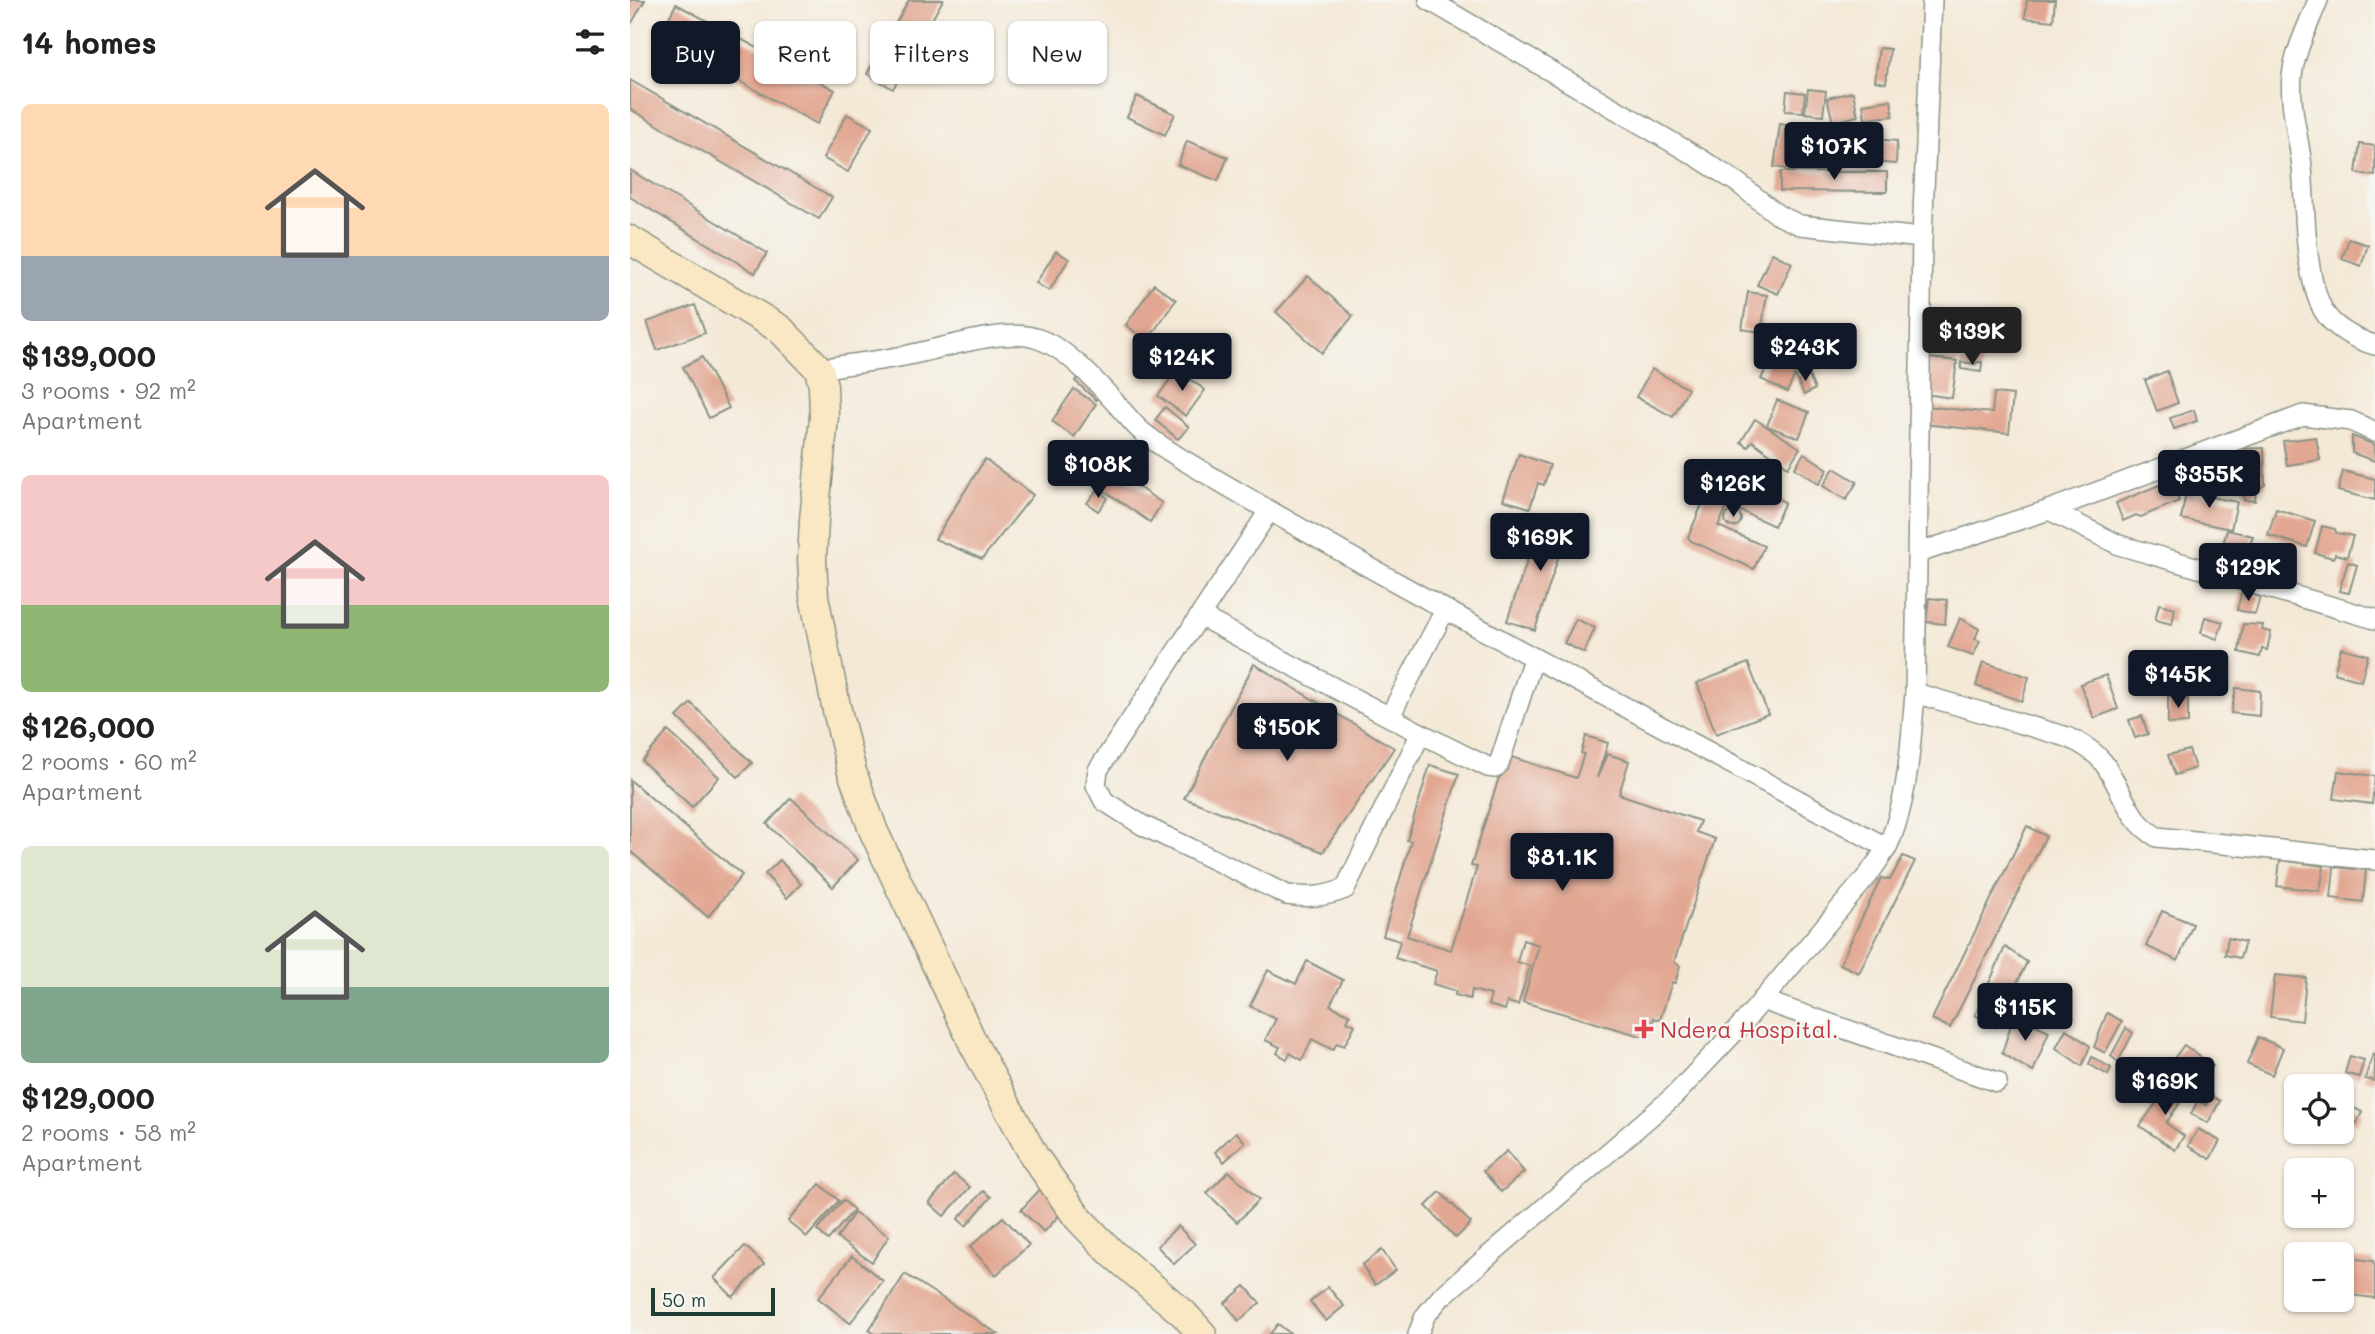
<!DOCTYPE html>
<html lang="en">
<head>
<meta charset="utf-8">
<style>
	:root { --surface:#fff; --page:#f6f6f6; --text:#222; --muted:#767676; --accent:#111827 }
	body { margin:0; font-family:Mali,sans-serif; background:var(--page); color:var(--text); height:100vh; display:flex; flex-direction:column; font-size:26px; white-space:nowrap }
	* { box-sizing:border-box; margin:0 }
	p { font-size:23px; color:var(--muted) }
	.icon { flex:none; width:38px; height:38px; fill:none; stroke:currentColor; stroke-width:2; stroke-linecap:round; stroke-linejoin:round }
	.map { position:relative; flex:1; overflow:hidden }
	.drawer { display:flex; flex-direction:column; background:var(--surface); width:630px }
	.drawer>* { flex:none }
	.banner { position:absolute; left:21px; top:21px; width:665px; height:63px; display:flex; gap:14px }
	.tools { position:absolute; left:1654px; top:1074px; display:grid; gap:14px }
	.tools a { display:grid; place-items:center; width:70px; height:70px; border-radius:10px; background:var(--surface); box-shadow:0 2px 5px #0004; font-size:35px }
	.scale { position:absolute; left:21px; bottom:18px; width:124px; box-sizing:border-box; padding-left:7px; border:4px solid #1f3d34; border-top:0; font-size:19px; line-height:24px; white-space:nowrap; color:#1f3d34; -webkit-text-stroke:5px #f6f6f2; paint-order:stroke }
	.price { position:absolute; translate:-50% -60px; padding:0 16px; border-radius:7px; background:var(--accent); color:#fff; font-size:23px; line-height:46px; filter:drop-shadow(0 2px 4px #0008) }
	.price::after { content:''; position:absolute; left:50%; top:42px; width:21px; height:16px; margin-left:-10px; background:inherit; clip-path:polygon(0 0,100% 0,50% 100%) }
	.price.active { background:#222; color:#fff }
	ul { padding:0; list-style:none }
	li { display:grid; align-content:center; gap:14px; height:371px; padding:0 21px }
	li span { display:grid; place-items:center; height:217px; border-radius:10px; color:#555 }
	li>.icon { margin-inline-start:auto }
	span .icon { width:126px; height:126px; fill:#fffc; stroke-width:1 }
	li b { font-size:30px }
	h2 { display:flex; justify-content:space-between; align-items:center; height:84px; padding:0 21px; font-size:30px }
	.tag { padding:0 24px; border-radius:10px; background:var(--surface); box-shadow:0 2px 5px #0004; font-size:24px; line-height:63px }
	.tag.active { background:var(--accent); color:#fff }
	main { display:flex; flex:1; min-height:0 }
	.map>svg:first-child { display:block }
	.building { fill:#e2a792 }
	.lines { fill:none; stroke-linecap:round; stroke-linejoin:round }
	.minor-casing { stroke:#8a9386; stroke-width:22 }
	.secondary-casing { stroke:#8a9386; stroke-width:31 }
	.minor { stroke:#fff; stroke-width:19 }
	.secondary { stroke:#fae7c3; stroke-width:28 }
	.health-dot { fill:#e0444e; stroke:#f6f6f2; stroke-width:2.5 }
	.labels { text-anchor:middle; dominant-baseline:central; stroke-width:5; stroke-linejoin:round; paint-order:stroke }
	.health-label { font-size:23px; fill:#be3a42; stroke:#f6f6f2; text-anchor:start }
</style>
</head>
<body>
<main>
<section class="drawer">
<h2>14 homes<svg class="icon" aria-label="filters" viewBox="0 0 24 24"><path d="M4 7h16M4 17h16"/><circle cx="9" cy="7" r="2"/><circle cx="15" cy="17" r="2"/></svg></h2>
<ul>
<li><span style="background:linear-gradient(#ffd9b3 70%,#9aa5b1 0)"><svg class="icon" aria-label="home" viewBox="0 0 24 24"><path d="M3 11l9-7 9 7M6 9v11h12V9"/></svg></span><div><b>$139,000</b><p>3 rooms · 92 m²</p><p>Apartment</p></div></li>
<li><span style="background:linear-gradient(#f6c9c9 60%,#8fb573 0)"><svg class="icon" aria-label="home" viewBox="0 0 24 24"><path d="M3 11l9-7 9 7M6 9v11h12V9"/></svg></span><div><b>$126,000</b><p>2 rooms · 60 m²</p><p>Apartment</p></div></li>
<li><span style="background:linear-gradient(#dfe7d0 65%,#7fa58c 0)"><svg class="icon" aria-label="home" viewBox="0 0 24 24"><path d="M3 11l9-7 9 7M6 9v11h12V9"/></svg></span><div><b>$129,000</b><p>2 rooms · 58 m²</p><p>Apartment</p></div></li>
</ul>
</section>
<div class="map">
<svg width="1745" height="1334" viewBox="0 0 1745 1334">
	<rect width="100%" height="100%" fill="#f6f6f2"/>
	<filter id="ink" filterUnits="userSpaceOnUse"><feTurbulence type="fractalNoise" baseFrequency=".0143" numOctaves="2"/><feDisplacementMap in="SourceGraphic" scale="14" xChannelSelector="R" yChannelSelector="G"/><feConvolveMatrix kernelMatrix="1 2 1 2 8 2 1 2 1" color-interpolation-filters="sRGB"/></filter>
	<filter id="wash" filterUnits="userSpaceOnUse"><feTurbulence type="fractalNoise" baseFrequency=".00686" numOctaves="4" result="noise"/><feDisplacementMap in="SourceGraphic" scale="28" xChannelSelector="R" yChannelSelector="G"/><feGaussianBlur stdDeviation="1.57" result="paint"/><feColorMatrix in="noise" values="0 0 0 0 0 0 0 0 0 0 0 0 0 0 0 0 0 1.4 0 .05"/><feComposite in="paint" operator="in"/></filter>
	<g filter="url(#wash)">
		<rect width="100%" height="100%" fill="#f4e9d7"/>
		<g id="blocks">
			<g class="building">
				<path d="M0,0H15L0,26Z"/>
				<path d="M279,0H313L263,89L237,74Z"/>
				<path d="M1397,0H1425L1423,21L1395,18Z"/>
				<path d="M46,4L205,90L187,124L29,37Z"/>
				<path d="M1249,48L1260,49L1256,83L1245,81Z"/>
				<path d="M0,80L202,197L189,219L0,109Z"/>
				<path d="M1178,89L1196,91L1193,115L1175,113Z"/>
				<path d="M1157,91L1175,93L1173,112L1155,111Z"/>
				<path d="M1223,92L1228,116L1203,122L1197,98Z"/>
				<path d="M507,96L545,114L535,135L497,117Z"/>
				<path d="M1261,100L1263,116L1235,119L1233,104Z"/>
				<path d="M217,114L242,128L218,172L193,158Z"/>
				<path d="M1150,124L1175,128L1168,171L1144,167Z"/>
				<path d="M1245,139L1267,141L1266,164L1244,162Z"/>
				<path d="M557,141L598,157L588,181L548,165Z"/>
				<path d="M1730,144L1745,146V176L1726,173Z"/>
				<path d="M0,170L137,253L125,273L0,197Z"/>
				<path d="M1150,172H1257V192L1150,191Z"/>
				<path d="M1719,239L1738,245L1731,266L1712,259Z"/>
				<path d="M426,251L439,259L419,291L406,283Z"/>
				<path d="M1142,253L1162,263L1148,294L1127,285Z"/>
				<path d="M678,276L723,316L692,353L646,312Z"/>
				<path d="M524,284L546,300L517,341L496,325Z"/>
				<path d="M1118,292L1137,295L1131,332L1112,329Z"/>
				<path d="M65,305L75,333L27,350L17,322Z"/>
				<path d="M1142,356L1168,369L1157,392L1131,379Z"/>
				<path d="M72,357L99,408L79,418L53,367Z"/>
				<path d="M1299,358L1327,361L1322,398L1295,394Z"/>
				<path d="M1331,362L1346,364L1347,362H1352L1351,372L1331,369Z"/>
				<path d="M1022,369L1058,389L1043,417L1006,397Z"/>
				<path d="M547,370L575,390L556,416L528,396Z"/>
				<path d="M1537,371L1548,403L1527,411L1515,380Z"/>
				<path d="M1177,372L1185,389L1174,395L1166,377Z"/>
				<path d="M452,374L472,393L466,400L445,381Z"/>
				<path d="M444,389L466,404L444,437L422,421Z"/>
				<path d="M1364,393L1383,395L1379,433L1293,424L1295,406L1362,413Z"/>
				<path d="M1147,400L1179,412L1169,438L1137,426Z"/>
				<path d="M535,407L559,427L548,439L525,420Z"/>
				<path d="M1564,410L1567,421L1544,429L1540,418Z"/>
				<path d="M1125,419L1170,448L1158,467L1122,441L1118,447L1111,442Z"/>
				<path d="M1722,436L1745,445V461L1722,453Z"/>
				<path d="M1686,437L1690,460L1657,465L1653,441Z"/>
				<path d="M1634,448L1635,485L1626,489L1625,501L1614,500L1609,449Z"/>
				<path d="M1174,453L1198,469L1189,484L1165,468Z"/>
				<path d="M889,454L920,465L914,485L908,483L900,508L873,500Z"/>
				<path d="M355,459L403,495L352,559L305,539Z"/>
				<path d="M1204,468L1227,482L1216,500L1193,486Z"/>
				<path d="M483,470L532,503L520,522L470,488Z"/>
				<path d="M1713,471L1745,479V500L1708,491Z"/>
				<path d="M1086,472L1155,502L1144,526L1098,505L1088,526L1134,546L1124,569L1061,541L1058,537Z"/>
				<path d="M1541,480L1549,501L1511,517L1506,515L1493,521L1486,503Z"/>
				<path d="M467,490L478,498L468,511L457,503Z"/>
				<path d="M1556,492L1607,502L1601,529L1551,519Z"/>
				<path d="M1646,509L1685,521L1677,547L1638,535Z"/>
				<circle cx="1103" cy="519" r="8"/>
				<path d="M911,519L950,532L944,547L933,543L905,630L877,621Z"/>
				<path d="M1692,526L1705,529L1706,533L1723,536L1717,557L1705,554L1703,558L1685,553Z"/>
				<path d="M1597,530L1623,536L1614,558L1591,551Z"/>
				<path d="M1718,562L1727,565L1719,593L1709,591Z"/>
				<path d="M1612,591L1630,597L1625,614L1607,610Z"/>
				<path d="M1299,598L1317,600L1315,624L1296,622Z"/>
				<path d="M1529,604L1545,608L1542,624L1525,620Z"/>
				<path d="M1575,617L1593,622L1587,639L1571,633Z"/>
				<path d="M1330,618L1349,629L1345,639L1350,641L1343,656L1318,647Z"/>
				<path d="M946,619L965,628L954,653L934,643Z"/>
				<path d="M1613,624L1633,625L1632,630L1641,632L1637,650L1632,649L1630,657L1609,652Z"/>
				<path d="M1711,648L1738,655L1731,681L1704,673Z"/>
				<path d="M1353,662L1399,677L1392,701L1346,686Z"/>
				<path d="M1118,663L1138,714L1086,734L1067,683Z"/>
				<path d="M624,664L764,748L693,852L554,798Z"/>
				<path d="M1476,675L1488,709L1464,718L1450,684Z"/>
				<path d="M1606,688L1630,691L1629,716L1601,713Z"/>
				<path d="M1538,696H1558V723L1538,724Z"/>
				<path d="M61,703L122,763L108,777L47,717Z"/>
				<path d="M1512,716L1518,734L1505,738L1499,720Z"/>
				<path d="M38,731L89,777L62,807L12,761Z"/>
				<path d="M956,736L978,743L967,778L977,754L999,761L989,794L1070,821L1066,832L1085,839L1044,962L1050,966L1045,983L1042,982L1030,1020L1024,1018L1018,1038L893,1002L909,945L893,940L887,962L900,966L888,1005L877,1002L875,1010L858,1005L861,995L842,990L840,999L825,995L826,991L803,984L807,971L765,958L770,941L753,936L781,841L777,840L800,765L829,774L777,936L821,950L847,867L841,866L876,755L946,778L954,754L951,753Z"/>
				<path d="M1559,750L1565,768L1545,775L1538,755Z"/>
				<path d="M1708,771L1745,776L1742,804L1704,799Z"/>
				<path d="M0,780L112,875L78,917L0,851Z"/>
				<path d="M161,798L228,860L203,887L137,824Z"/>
				<path d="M1397,826L1416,836L1320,1028L1302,1019Z"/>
				<path d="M1273,856L1285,861L1229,973L1210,964L1251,878L1260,880Z"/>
				<path d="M150,860L171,884L157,898L135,874Z"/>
				<path d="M1650,860L1694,866L1690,891L1647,886Z"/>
				<path d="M1704,867L1736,870L1733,902L1701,898Z"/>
				<path d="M1532,911L1563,924L1548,961L1516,946Z"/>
				<path d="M1598,938L1615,942L1610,958L1595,955Z"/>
				<path d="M1375,947L1397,962L1366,1027L1345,1015Z"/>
				<path d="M677,961L713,980L700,1005L720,1015L717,1021L725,1025L714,1046L707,1043L703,1050L682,1039L672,1060L660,1053L657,1059L647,1053L650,1047L635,1040L646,1019L620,1006L638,970L666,984Z"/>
				<path d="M1645,975L1676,978L1672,1021L1640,1017Z"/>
				<path d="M1477,1013L1492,1021L1475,1053L1464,1047Z"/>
				<path d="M1384,1015L1419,1031L1403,1072L1372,1053Z"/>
				<path d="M1496,1028L1503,1033L1488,1062L1481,1056Z"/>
				<path d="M1436,1029L1460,1046L1452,1066L1426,1048Z"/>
				<path d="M1628,1037L1653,1048L1642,1075L1617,1064Z"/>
				<path d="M1554,1045L1583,1066L1569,1085L1540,1064Z"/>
				<path d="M1743,1054L1745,1055V1081L1735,1079Z"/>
				<path d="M1720,1056L1734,1060L1729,1077L1715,1073Z"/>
				<path d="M1462,1057L1481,1068L1478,1075L1459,1064Z"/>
				<path d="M1541,1082L1557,1093L1536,1123L1554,1136L1545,1150L1510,1126Z"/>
				<path d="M1581,1096L1590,1101L1578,1123L1561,1114L1568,1100L1576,1105Z"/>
				<path d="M1714,1103L1732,1112L1727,1123L1712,1115Z"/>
				<path d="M1568,1129L1590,1141L1580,1159L1558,1146Z"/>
				<path d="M606,1132L615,1142L594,1162L585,1152Z"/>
				<path d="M877,1151L894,1172L871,1192L853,1171Z"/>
				<path d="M599,1171L629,1200L607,1222L577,1193Z"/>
				<path d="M324,1174L340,1187L314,1216L299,1203Z"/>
				<path d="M190,1184L209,1201L177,1237L158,1221Z"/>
				<path d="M414,1185L437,1207L414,1232L391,1210Z"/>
				<path d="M353,1191L361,1197L336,1226L328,1219Z"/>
				<path d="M810,1192L841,1223L826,1238L796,1206Z"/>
				<path d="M213,1200L224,1210L198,1240L187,1230Z"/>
				<path d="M224,1213L259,1236L242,1262L207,1238Z"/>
				<path d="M373,1217L399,1245L366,1275L340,1247Z"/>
				<path d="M548,1226L565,1244L544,1264L527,1246Z"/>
				<path d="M115,1246L134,1264L103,1297L84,1278Z"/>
				<path d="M752,1250L766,1270L745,1285L732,1265Z"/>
				<path d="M222,1256L253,1281L220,1323L188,1298Z"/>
				<path d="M1712,1257L1743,1261L1745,1267V1298L1720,1295L1721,1288L1712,1287Z"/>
				<path d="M275,1274L368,1334H245L239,1330Z"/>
				<path d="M615,1286L630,1303L609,1321L595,1303Z"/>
				<path d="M698,1287L714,1306L696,1321L680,1302Z"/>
				<path d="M648,1324L661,1334H640Z"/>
			</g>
		</g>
	</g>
	<g filter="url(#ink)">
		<use href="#blocks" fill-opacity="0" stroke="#8a9386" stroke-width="2"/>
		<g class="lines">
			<defs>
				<g id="minor">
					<path d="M799,0L1069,158L1108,183L1148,215L1170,225L1292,238"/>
					<path d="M1688,0C1679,24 1665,50 1662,76C1659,106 1669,137 1672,167C1676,210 1673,271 1693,310C1702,327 1726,340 1745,345"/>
					<path d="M189,369C219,364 249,361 279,355C314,348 373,328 405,338C442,348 480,398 505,425C518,439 535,448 550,458C781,596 1020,719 1257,848"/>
					<path d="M1419,510L1489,545L1745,619"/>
					<path d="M639,511L468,770L466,785L474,801L512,825L657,895C679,898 694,897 715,889L790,735"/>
					<path d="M1288,553L1419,510L1673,415L1721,421L1745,432"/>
					<path d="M570,616C666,667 761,720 858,767L865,768L869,764L903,659"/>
					<path d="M1285,693L1437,737C1451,743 1463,750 1473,762C1492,788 1497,820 1527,837L1745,860"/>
					<path d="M760,716L815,610"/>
					<path d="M1132,1000L1367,1082"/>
					<path d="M788,1334L795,1316L811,1297L1044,1096L1113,1023L1239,874C1245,865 1252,856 1257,847C1278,804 1281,740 1285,693L1292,238L1302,0"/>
				</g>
				<path id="secondary" d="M0,240L150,329L189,369L193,386L194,417L184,520L182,560L184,596L206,706L222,772L244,832L344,1045L404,1156L448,1218L482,1253L554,1314L572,1334"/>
			</defs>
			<use href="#minor" class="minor-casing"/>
			<use href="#secondary" class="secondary-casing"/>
			<use href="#minor" class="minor"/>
			<use href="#secondary" class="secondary"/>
		</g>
	</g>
	<path class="health-dot" d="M1010.5 1018.5h7v7h7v7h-7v7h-7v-7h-7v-7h7z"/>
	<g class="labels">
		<g class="health-label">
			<text x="1030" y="1029">Ndera Hospital.</text>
		</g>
	</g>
</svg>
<div class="tools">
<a><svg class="icon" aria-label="locate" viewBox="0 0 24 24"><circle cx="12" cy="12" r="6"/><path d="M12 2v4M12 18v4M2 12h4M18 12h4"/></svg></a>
<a>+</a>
<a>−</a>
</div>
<div class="scale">50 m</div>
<b class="price" style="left:1204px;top:182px">$107K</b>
<b class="price active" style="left:1342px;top:367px">$139K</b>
<b class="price" style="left:1175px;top:383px">$243K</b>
<b class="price" style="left:552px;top:393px">$124K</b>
<b class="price" style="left:468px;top:500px">$108K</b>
<b class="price" style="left:1579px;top:510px">$355K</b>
<b class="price" style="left:1103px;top:519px">$126K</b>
<b class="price" style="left:910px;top:573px">$169K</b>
<b class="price" style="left:1618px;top:603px">$129K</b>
<b class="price" style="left:1548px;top:710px">$145K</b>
<b class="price" style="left:657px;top:763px">$150K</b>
<b class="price" style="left:932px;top:893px">$81.1K</b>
<b class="price" style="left:1395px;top:1043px">$115K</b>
<b class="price" style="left:1535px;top:1117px">$169K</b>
<div class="banner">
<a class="tag active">Buy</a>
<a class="tag">Rent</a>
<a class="tag">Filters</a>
<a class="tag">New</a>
</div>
</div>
</main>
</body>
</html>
